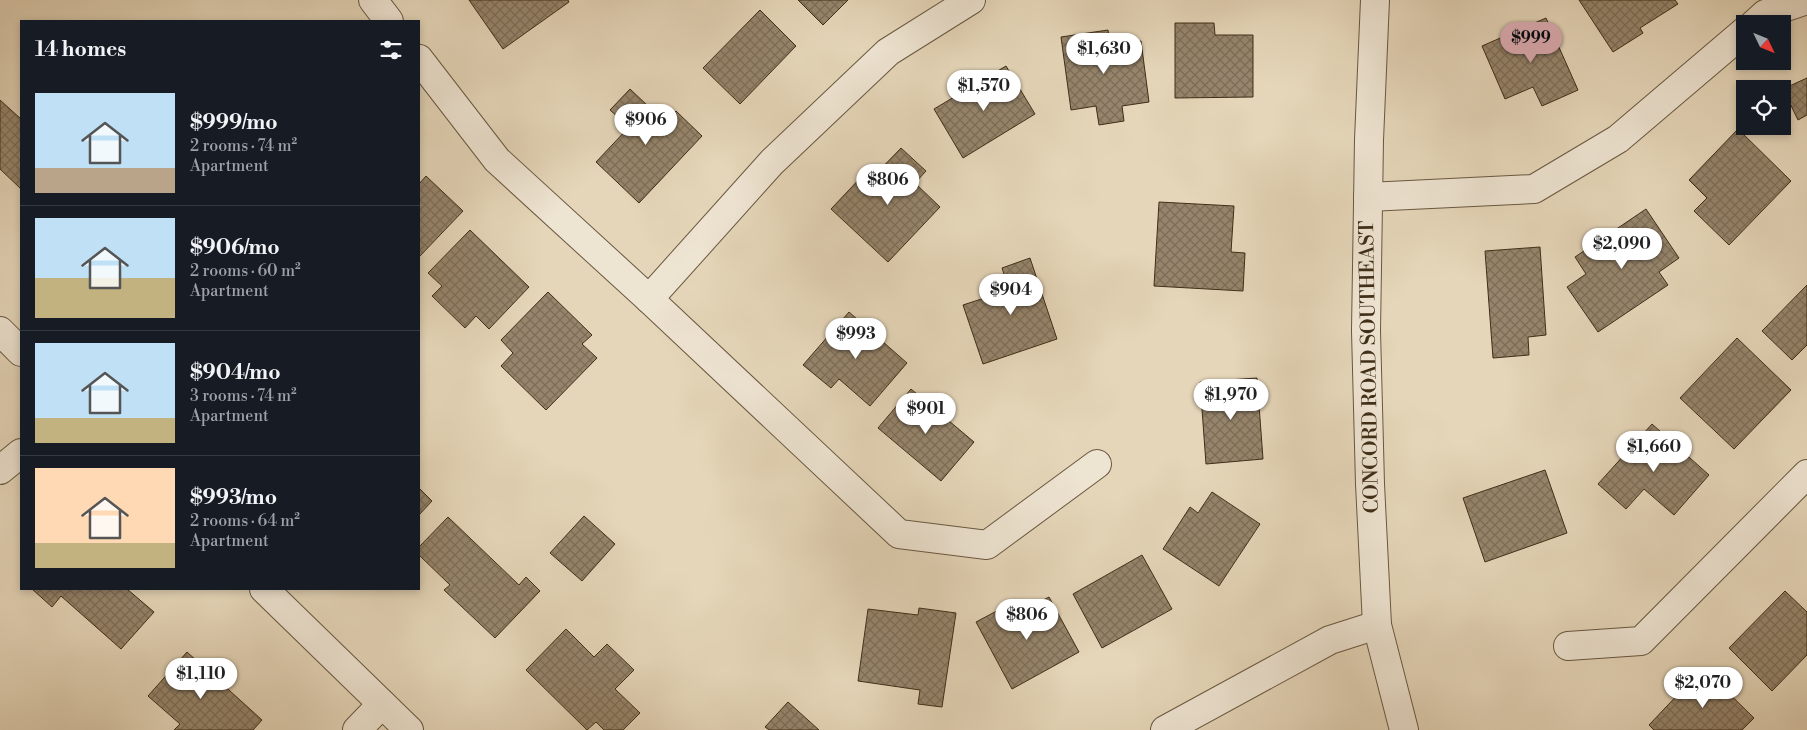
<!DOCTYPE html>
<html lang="en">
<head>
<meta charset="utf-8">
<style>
	:root { --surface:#171b24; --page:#20242c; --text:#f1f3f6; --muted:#9ea1a6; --line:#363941; --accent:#c59692 }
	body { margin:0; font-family:"Libre Bodoni",serif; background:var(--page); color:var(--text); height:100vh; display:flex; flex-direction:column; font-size:19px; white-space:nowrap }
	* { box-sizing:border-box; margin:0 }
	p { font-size:16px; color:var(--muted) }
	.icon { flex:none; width:28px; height:28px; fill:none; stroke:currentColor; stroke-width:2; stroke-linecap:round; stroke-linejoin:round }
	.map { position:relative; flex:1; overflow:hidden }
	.drawer { position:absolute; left:20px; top:20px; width:400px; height:570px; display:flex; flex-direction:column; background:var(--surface); border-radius:0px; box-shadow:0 2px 8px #0003 }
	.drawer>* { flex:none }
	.needle { width:32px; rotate:133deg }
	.tools { position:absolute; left:1736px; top:15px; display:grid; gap:10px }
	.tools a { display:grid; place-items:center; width:55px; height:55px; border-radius:0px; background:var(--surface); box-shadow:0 2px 8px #0003; font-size:25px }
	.price { position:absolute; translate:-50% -42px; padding:0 11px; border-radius:18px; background:#fff; color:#222; font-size:16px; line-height:32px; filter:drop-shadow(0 1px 2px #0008) }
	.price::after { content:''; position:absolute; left:50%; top:30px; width:15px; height:11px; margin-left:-8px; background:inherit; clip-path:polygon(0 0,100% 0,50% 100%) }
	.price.on { background:var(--accent); color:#111 }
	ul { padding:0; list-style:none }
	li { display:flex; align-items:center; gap:15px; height:125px; padding:0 15px }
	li+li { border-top:1px solid var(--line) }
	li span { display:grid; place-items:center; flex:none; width:140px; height:100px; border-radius:0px; color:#555 }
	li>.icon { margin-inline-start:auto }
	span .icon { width:60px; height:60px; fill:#fffc; stroke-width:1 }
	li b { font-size:21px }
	h2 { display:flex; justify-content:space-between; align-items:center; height:60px; padding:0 15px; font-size:21px }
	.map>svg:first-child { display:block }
	.building { fill:url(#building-cross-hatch); stroke:#402e18 }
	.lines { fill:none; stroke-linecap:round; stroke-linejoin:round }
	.minor-casing { stroke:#695840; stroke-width:30 }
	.minor { stroke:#eee4d2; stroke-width:28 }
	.labels { text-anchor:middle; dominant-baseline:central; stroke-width:5; stroke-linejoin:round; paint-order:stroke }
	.street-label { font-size:20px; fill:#402e18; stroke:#eee4d2 }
</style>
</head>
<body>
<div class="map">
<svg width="1807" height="730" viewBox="0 0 1807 730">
	<defs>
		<pattern id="building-cross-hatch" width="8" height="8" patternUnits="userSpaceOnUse" patternTransform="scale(1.25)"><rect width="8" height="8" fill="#96856c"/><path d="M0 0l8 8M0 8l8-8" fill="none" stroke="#7c6d58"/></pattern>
	</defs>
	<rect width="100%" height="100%" fill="#e5d6b9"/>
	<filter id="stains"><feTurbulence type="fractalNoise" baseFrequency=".004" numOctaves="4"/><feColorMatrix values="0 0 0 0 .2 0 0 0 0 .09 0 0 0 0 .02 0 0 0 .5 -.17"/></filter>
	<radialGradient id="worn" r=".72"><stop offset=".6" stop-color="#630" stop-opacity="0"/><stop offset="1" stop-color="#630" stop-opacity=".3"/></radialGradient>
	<g class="building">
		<path d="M469,0H568L569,2L503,49Z"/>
		<path d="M798,0H848L823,25Z"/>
		<path d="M1579,0H1675L1678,4L1640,28L1643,33L1613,52Z"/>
		<path d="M760,10L796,46L740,104L703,68Z"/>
		<path d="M1546,18L1578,90L1542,106L1533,87L1505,99L1482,46Z"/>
		<path d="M1175,23H1214L1215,35H1253V97L1175,98Z"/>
		<path d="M1108,30L1110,45L1141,41L1149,102L1122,106L1124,121L1099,125L1096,106L1071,110L1061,37Z"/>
		<path d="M1006,66L1035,114L963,158L934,109Z"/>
		<path d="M1807,78V115L1798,120L1783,89Z"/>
		<path d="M630,89L665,122L676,111L702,136L639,203L596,162L629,127L610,110Z"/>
		<path d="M0,100L21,119V189L0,169Z"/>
		<path d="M1738,129L1791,181L1729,245L1694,211L1707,198L1689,180Z"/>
		<path d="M901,148L926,171L915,183L940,207L888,262L831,209L864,174L870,180Z"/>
		<path d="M426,176L463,211L419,257V184Z"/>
		<path d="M1159,202L1234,206L1231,252L1245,253L1243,291L1154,286Z"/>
		<path d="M1646,209L1679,258L1659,272L1668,285L1598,332L1567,287L1586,274L1575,257Z"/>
		<path d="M470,230L529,287L489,329L476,316L465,328L432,296L442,286L428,273Z"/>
		<path d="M1540,247L1546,335L1528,337L1529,355L1493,358L1485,251Z"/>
		<path d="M1030,258L1057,339L983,364L963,305L1009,290L1002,268Z"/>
		<path d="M1807,285V345L1792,360L1762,331Z"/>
		<path d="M548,292L592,335L582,344L597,358L546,410L501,366L513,353L501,340Z"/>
		<path d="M849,312L907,363L870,406L839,379L831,388L803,365Z"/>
		<path d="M1737,338L1791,390L1734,449L1680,398Z"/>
		<path d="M1257,378L1263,459L1206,464L1200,382Z"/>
		<path d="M911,389L974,442L941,481L878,428Z"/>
		<path d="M1652,424L1709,475L1674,515L1644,489L1626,509L1598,484Z"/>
		<path d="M1545,470L1567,533L1485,562L1463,498Z"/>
		<path d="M419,488L432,501L419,515Z"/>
		<path d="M1212,492L1260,524L1219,586L1163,549L1190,507L1198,513Z"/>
		<path d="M584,516L615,544L582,581L550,553Z"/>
		<path d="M448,517L519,585L526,577L540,591L495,638L444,590L450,585L419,555V547Z"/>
		<path d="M1142,555L1172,609L1102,648L1073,594Z"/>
		<path d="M32,589H127L154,612L121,649L61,596L52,607Z"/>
		<path d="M1785,591L1807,612V655L1772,691L1729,648Z"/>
		<path d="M1049,597L1079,652L1012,689L976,622L1008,605L1013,616Z"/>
		<path d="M919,608L956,613L942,707L918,704L920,690L858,681L868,609L918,615Z"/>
		<path d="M566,629L594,657L607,644L634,670L615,689L640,713L623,730H604L596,722L587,730L526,670Z"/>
		<path d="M187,652L262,720L253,730H174L180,724L148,696Z"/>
		<path d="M1703,668L1754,718L1742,730H1654L1649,725Z"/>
		<path d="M788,702L819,730H769L765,727Z"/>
	</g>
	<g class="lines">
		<defs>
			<g id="minor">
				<path d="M373,0L389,21"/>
				<path d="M1375,0L1369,140L1366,331L1370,484L1377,625L1404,730"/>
				<path d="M1754,24L1765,14L1807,0"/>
				<path d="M419,59L497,160L649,299L899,534L987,545L1097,464"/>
				<path d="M1368,197L1534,189L1618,139L1745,31"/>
				<path d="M649,299L772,162L888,52L971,0"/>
				<path d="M0,331L21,352"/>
				<path d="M0,470L21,453"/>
				<path d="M264,589L409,730"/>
				<path d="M1568,646L1641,641L1807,474"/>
				<path d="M357,730L382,704"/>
				<path d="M1165,730L1330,640L1377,625"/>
			</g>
		</defs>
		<use href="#minor" class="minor-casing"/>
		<use href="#minor" class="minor"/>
	</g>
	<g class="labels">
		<g class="street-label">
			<text transform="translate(1370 367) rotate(-91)">CONCORD ROAD SOUTHEAST</text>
		</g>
	</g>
	<rect width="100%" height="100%" filter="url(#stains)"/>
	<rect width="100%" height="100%" fill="url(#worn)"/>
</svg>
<div class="tools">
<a><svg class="needle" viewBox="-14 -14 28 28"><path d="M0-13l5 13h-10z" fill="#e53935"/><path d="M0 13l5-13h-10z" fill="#9ea1a6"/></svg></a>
<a><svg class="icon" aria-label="locate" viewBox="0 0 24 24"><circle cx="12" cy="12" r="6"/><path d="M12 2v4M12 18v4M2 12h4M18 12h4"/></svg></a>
</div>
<b class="price on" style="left:1531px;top:64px">$999</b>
<b class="price" style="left:1104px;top:75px">$1,630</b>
<b class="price" style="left:984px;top:112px">$1,570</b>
<b class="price" style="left:646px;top:146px">$906</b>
<b class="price" style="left:888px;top:206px">$806</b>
<b class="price" style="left:1622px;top:270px">$2,090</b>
<b class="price" style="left:1011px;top:316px">$904</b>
<b class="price" style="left:856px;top:360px">$993</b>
<b class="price" style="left:1231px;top:421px">$1,970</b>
<b class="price" style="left:926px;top:435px">$901</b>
<b class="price" style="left:1654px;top:473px">$1,660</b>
<b class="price" style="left:1027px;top:641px">$806</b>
<b class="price" style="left:201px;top:700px">$1,110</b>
<b class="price" style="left:1703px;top:709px">$2,070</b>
<section class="drawer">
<h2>14 homes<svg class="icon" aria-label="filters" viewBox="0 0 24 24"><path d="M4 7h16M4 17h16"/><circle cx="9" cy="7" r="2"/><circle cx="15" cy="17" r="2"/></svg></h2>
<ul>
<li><span style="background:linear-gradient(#bfe0f5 75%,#b9a48a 0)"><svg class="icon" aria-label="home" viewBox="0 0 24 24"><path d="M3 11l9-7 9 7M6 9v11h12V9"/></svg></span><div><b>$999/mo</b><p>2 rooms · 74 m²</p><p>Apartment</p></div></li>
<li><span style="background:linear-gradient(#bfe0f5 60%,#c2b280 0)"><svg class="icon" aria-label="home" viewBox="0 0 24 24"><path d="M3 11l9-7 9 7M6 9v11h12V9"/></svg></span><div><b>$906/mo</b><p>2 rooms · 60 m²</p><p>Apartment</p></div></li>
<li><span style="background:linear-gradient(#bfe0f5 75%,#c2b280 0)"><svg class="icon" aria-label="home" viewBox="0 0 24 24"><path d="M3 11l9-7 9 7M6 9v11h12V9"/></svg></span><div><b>$904/mo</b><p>3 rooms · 74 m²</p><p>Apartment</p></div></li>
<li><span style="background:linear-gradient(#ffd9b3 75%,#c2b280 0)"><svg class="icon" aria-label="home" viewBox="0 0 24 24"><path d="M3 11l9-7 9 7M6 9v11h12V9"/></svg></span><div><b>$993/mo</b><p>2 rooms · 64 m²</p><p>Apartment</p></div></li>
</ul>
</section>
</div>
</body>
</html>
